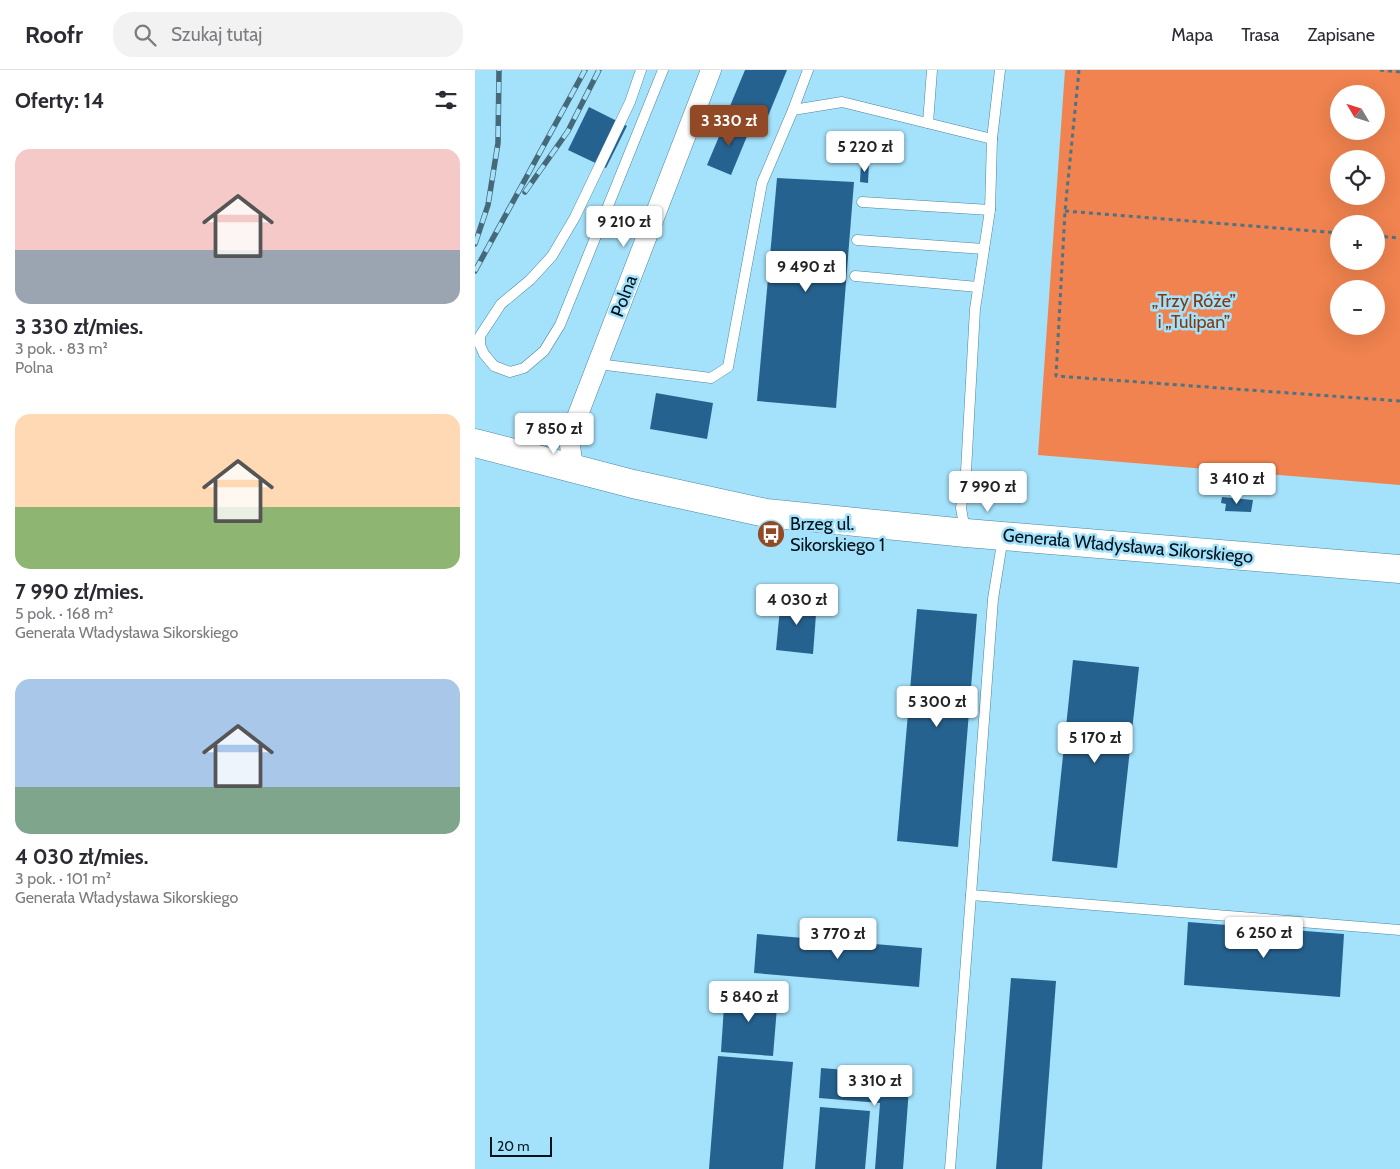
<!DOCTYPE html>
<html lang="pl">
<head>
<meta charset="utf-8">
<style>
	:root { --surface:#fff; --page:#f2f2f3; --text:#2b2b33; --muted:#7c7c81; --line:#e1e1e2; --accent:#914926 }
	body { margin:0; font-family:Cabin,sans-serif; background:var(--page); color:var(--text); height:100vh; display:flex; flex-direction:column; font-size:19px; white-space:nowrap }
	* { box-sizing:border-box; margin:0 }
	p { font-size:16px; color:var(--muted) }
	.icon { flex:none; width:28px; height:28px; fill:none; stroke:currentColor; stroke-width:2; stroke-linecap:round; stroke-linejoin:round }
	.map { position:relative; flex:1; overflow:hidden }
	.side { display:flex; flex-direction:column; background:var(--surface); width:475px }
	.side>* { flex:none }
	.needle { width:32px; rotate:308deg }
	.buttons { position:absolute; left:855px; top:15px; display:grid; gap:10px }
	.buttons a { display:grid; place-items:center; width:55px; height:55px; border-radius:50%; background:var(--surface); box-shadow:0 5px 20px #0002; font-size:25px }
	.scale { position:absolute; left:15px; bottom:12px; width:62px; box-sizing:border-box; padding-left:5px; border:2px solid #00121b; border-top:0; font-size:14px; line-height:18px; white-space:nowrap; color:#00121b; -webkit-text-stroke:4px #a4e1fa; paint-order:stroke }
	.price { position:absolute; translate:-50% -42px; padding:0 11px; border-radius:5px; background:#fff; color:#222; font-size:16px; line-height:32px; filter:drop-shadow(0 1px 2px #0008) }
	.price::after { content:''; position:absolute; left:50%; top:30px; width:15px; height:11px; margin-left:-8px; background:inherit; clip-path:polygon(0 0,100% 0,50% 100%) }
	.price.current { background:var(--accent); color:#fff }
	ul { padding:0; list-style:none }
	li { display:grid; align-content:center; gap:10px; height:265px; padding:0 15px }
	li span { display:grid; place-items:center; height:155px; border-radius:15px; color:#555 }
	li>.icon { margin-inline-start:auto }
	span .icon { width:90px; height:90px; fill:#fffc; stroke-width:1 }
	li b { font-size:21px }
	h2 { display:flex; justify-content:space-between; align-items:center; height:60px; padding:0 15px; font-size:21px }
	header { display:flex; align-items:center; gap:30px; box-sizing:border-box; height:70px; padding:0 25px; background:var(--surface); border-bottom:1px solid var(--line) }
	header strong { font-size:24px }
	nav { display:flex; gap:28px; margin-inline-start:auto; font-size:18px }
	.search { width:350px; height:45px; background:var(--page); display:flex; align-items:center; gap:12px; box-sizing:border-box; padding:0 18px; border-radius:20px; color:var(--muted); font-size:19px }
	main { display:flex; flex:1; min-height:0 }
	.map>svg:first-child { display:block }
	.green { fill:#f0834f; fill-rule:evenodd }
	.building { fill:#26628f }
	.lines { fill:none; stroke-linecap:round; stroke-linejoin:round }
	.lane-casing { stroke:#4a869d; stroke-width:11 }
	.street-casing { stroke:#4a869d; stroke-width:21 }
	.secondary-casing { stroke:#4a869d; stroke-width:29 }
	.path { stroke:#4d7484; stroke-width:3; stroke-dasharray:4 4; stroke-linecap:butt }
	.lane { stroke:#fff; stroke-width:10 }
	.street { stroke:#fff; stroke-width:20 }
	.secondary { stroke:#fff; stroke-width:28 }
	.rail-casing { stroke:#456979; stroke-width:5.5 }
	.rail { stroke:#a4e1fa; stroke-width:4; stroke-dasharray:11; stroke-linecap:butt }
	.labels { text-anchor:middle; dominant-baseline:central; stroke-width:5; stroke-linejoin:round; paint-order:stroke }
	.street-label { font-size:18px; fill:#00121b; stroke:#a4e1fa }
	.park-label { font-size:18px; fill:#83380f; stroke:#a4e1fa }
	.poi-label { font-size:18px; fill:#00121b; stroke:#a4e1fa; text-anchor:start }
</style>
</head>
<body>
<header>
<strong>Roofr</strong>
<div class="search"><svg class="icon" aria-label="search" viewBox="0 0 24 24"><circle cx="10" cy="10" r="6"/><path d="M15 15l6 6"/></svg>Szukaj tutaj</div>
<nav><a>Mapa</a><a>Trasa</a><a>Zapisane</a></nav>
</header>
<main>
<section class="side">
<h2>Oferty: 14<svg class="icon" aria-label="filters" viewBox="0 0 24 24"><path d="M4 7h16M4 17h16"/><circle cx="9" cy="7" r="2"/><circle cx="15" cy="17" r="2"/></svg></h2>
<ul>
<li><span style="background:linear-gradient(#f6c9c9 65%,#9aa5b1 0)"><svg class="icon" aria-label="home" viewBox="0 0 24 24"><path d="M3 11l9-7 9 7M6 9v11h12V9"/></svg></span><div><b>3 330 zł/mies.</b><p>3 pok. · 83 m²</p><p>Polna</p></div></li>
<li><span style="background:linear-gradient(#ffd9b3 60%,#8fb573 0)"><svg class="icon" aria-label="home" viewBox="0 0 24 24"><path d="M3 11l9-7 9 7M6 9v11h12V9"/></svg></span><div><b>7 990 zł/mies.</b><p>5 pok. · 168 m²</p><p>Generała Władysława Sikorskiego</p></div></li>
<li><span style="background:linear-gradient(#a9c7e8 70%,#7fa58c 0)"><svg class="icon" aria-label="home" viewBox="0 0 24 24"><path d="M3 11l9-7 9 7M6 9v11h12V9"/></svg></span><div><b>4 030 zł/mies.</b><p>3 pok. · 101 m²</p><p>Generała Władysława Sikorskiego</p></div></li>
</ul>
</section>
<div class="map">
<svg width="925" height="1099" viewBox="0 0 925 1099">
	<rect width="100%" height="100%" fill="#a4e1fa"/>
	<path class="green" d="M590,0H925V415L563,385ZM864,24H901V61H864ZM864,89H901V126H864ZM864,154H901V191H864ZM864,219H901V256H864Z"/>
	<g class="building">
		<path d="M270,0H312L291,51L255,36Z"/>
		<path d="M114,37L152,56L131,98L93,80Z"/>
		<path d="M251,50L275,59L256,105L232,95Z"/>
		<path d="M386,93H394L393,113L385,112Z"/>
		<path d="M302,108L379,112L361,338L282,331Z"/>
		<path d="M181,323L238,333L232,369L175,359Z"/>
		<path d="M747,427L778,430L776,442L750,441L751,434L746,433Z"/>
		<path d="M306,528L342,531L338,584L301,580Z"/>
		<path d="M442,539L502,544L483,777L422,771Z"/>
		<path d="M598,590L664,597L642,798L577,791Z"/>
		<path d="M713,852L869,864L865,927L709,915Z"/>
		<path d="M282,864L447,878L444,917L279,903Z"/>
		<path d="M536,908L581,911L567,1099H521Z"/>
		<path d="M250,920L303,925L298,986L246,982Z"/>
		<path d="M243,986L318,992L308,1099H234Z"/>
		<path d="M346,998L435,1005L428,1099H400L405,1033L344,1028Z"/>
		<path d="M345,1037L395,1041L390,1099H340Z"/>
	</g>
	<g class="lines">
		<defs>
			<g id="lane">
				<path d="M166,0L155,32L100,147L77,186L55,210L26,234L5,266V275L9,284L19,296L35,302L49,298L69,281L85,255L188,0"/>
				<path d="M318,40L333,0"/>
				<path d="M453,53L457,0"/>
				<path d="M517,69L525,0"/>
				<path d="M387,132L515,140"/>
				<path d="M382,170L509,179"/>
				<path d="M380,206L503,217"/>
				<path d="M123,294L236,308L253,297L287,113L318,40L367,32L517,69L515,140L500,239L491,401L486,438L490,461"/>
				<path d="M528,467L518,529L496,825L925,860"/>
				<path d="M475,1099L496,825"/>
			</g>
			<path id="street" d="M98,398L94,368L236,0"/>
			<path id="secondary" d="M0,373L158,414L291,443L491,463L925,499"/>
		</defs>
		<use href="#lane" class="lane-casing"/>
		<use href="#street" class="street-casing"/>
		<use href="#secondary" class="secondary-casing"/>
		<g class="path">
			<path d="M604,0L590,141L581,306L925,331"/>
			<path d="M905,0L925,2"/>
			<path d="M590,141L864,163"/>
			<path d="M901,166L925,168"/>
		</g>
		<use href="#lane" class="lane"/>
		<use href="#street" class="street"/>
		<use href="#secondary" class="secondary"/>
		<defs>
			<g id="rail">
				<path d="M50,122L93,61L124,0"/>
				<path d="M0,174L13,135L23,73L24,0"/>
				<path d="M0,201L110,0"/>
			</g>
		</defs>
		<use href="#rail" class="rail-casing"/>
		<use href="#rail" class="rail"/>
	</g>
	<defs>
		<symbol id="bus-disc" viewBox="-11 -11 22 22"><circle r="9.5" fill="#914926" stroke="#a4e1fa"/><path d="M-5-6H5V4H4V6H2V4H-2V6H-4V4H-5ZM-3.5-4V0h7V-4ZM-3.5 1.2v1.5H-2V1.2ZM2 1.2v1.5H3.5V1.2Z" fill="#fff"/></symbol>
	</defs>
	<g fill-rule="evenodd">
		<use href="#bus-disc" x="280" y="448" width="32" height="32"/>
	</g>
	<g class="labels">
		<g class="street-label">
			<text transform="translate(149 226) rotate(-69)">Polna</text>
			<text transform="translate(653 476) rotate(5)">Generała Władysława Sikorskiego</text>
		</g>
		<g class="park-label">
			<text x="719" y="231">„Trzy Róże”<tspan x="719" dy="21">i „Tulipan”</tspan></text>
		</g>
		<g class="poi-label">
			<text x="315" y="454">Brzeg ul.<tspan x="315" dy="21">Sikorskiego 1</tspan></text>
		</g>
	</g>
</svg>
<div class="buttons">
<a><svg class="needle" viewBox="-14 -14 28 28"><path d="M0-13l5 13h-10z" fill="#e53935"/><path d="M0 13l5-13h-10z" fill="#7c7c81"/></svg></a>
<a><svg class="icon" aria-label="locate" viewBox="0 0 24 24"><circle cx="12" cy="12" r="6"/><path d="M12 2v4M12 18v4M2 12h4M18 12h4"/></svg></a>
<a>+</a>
<a>−</a>
</div>
<div class="scale">20 m</div>
<b class="price current" style="left:254px;top:77px">3 330 zł</b>
<b class="price" style="left:390px;top:103px">5 220 zł</b>
<b class="price" style="left:149px;top:178px">9 210 zł</b>
<b class="price" style="left:331px;top:223px">9 490 zł</b>
<b class="price" style="left:79px;top:385px">7 850 zł</b>
<b class="price" style="left:762px;top:435px">3 410 zł</b>
<b class="price" style="left:513px;top:443px">7 990 zł</b>
<b class="price" style="left:322px;top:556px">4 030 zł</b>
<b class="price" style="left:462px;top:658px">5 300 zł</b>
<b class="price" style="left:620px;top:694px">5 170 zł</b>
<b class="price" style="left:789px;top:889px">6 250 zł</b>
<b class="price" style="left:363px;top:890px">3 770 zł</b>
<b class="price" style="left:274px;top:953px">5 840 zł</b>
<b class="price" style="left:400px;top:1037px">3 310 zł</b>
</div>
</main>
</body>
</html>
